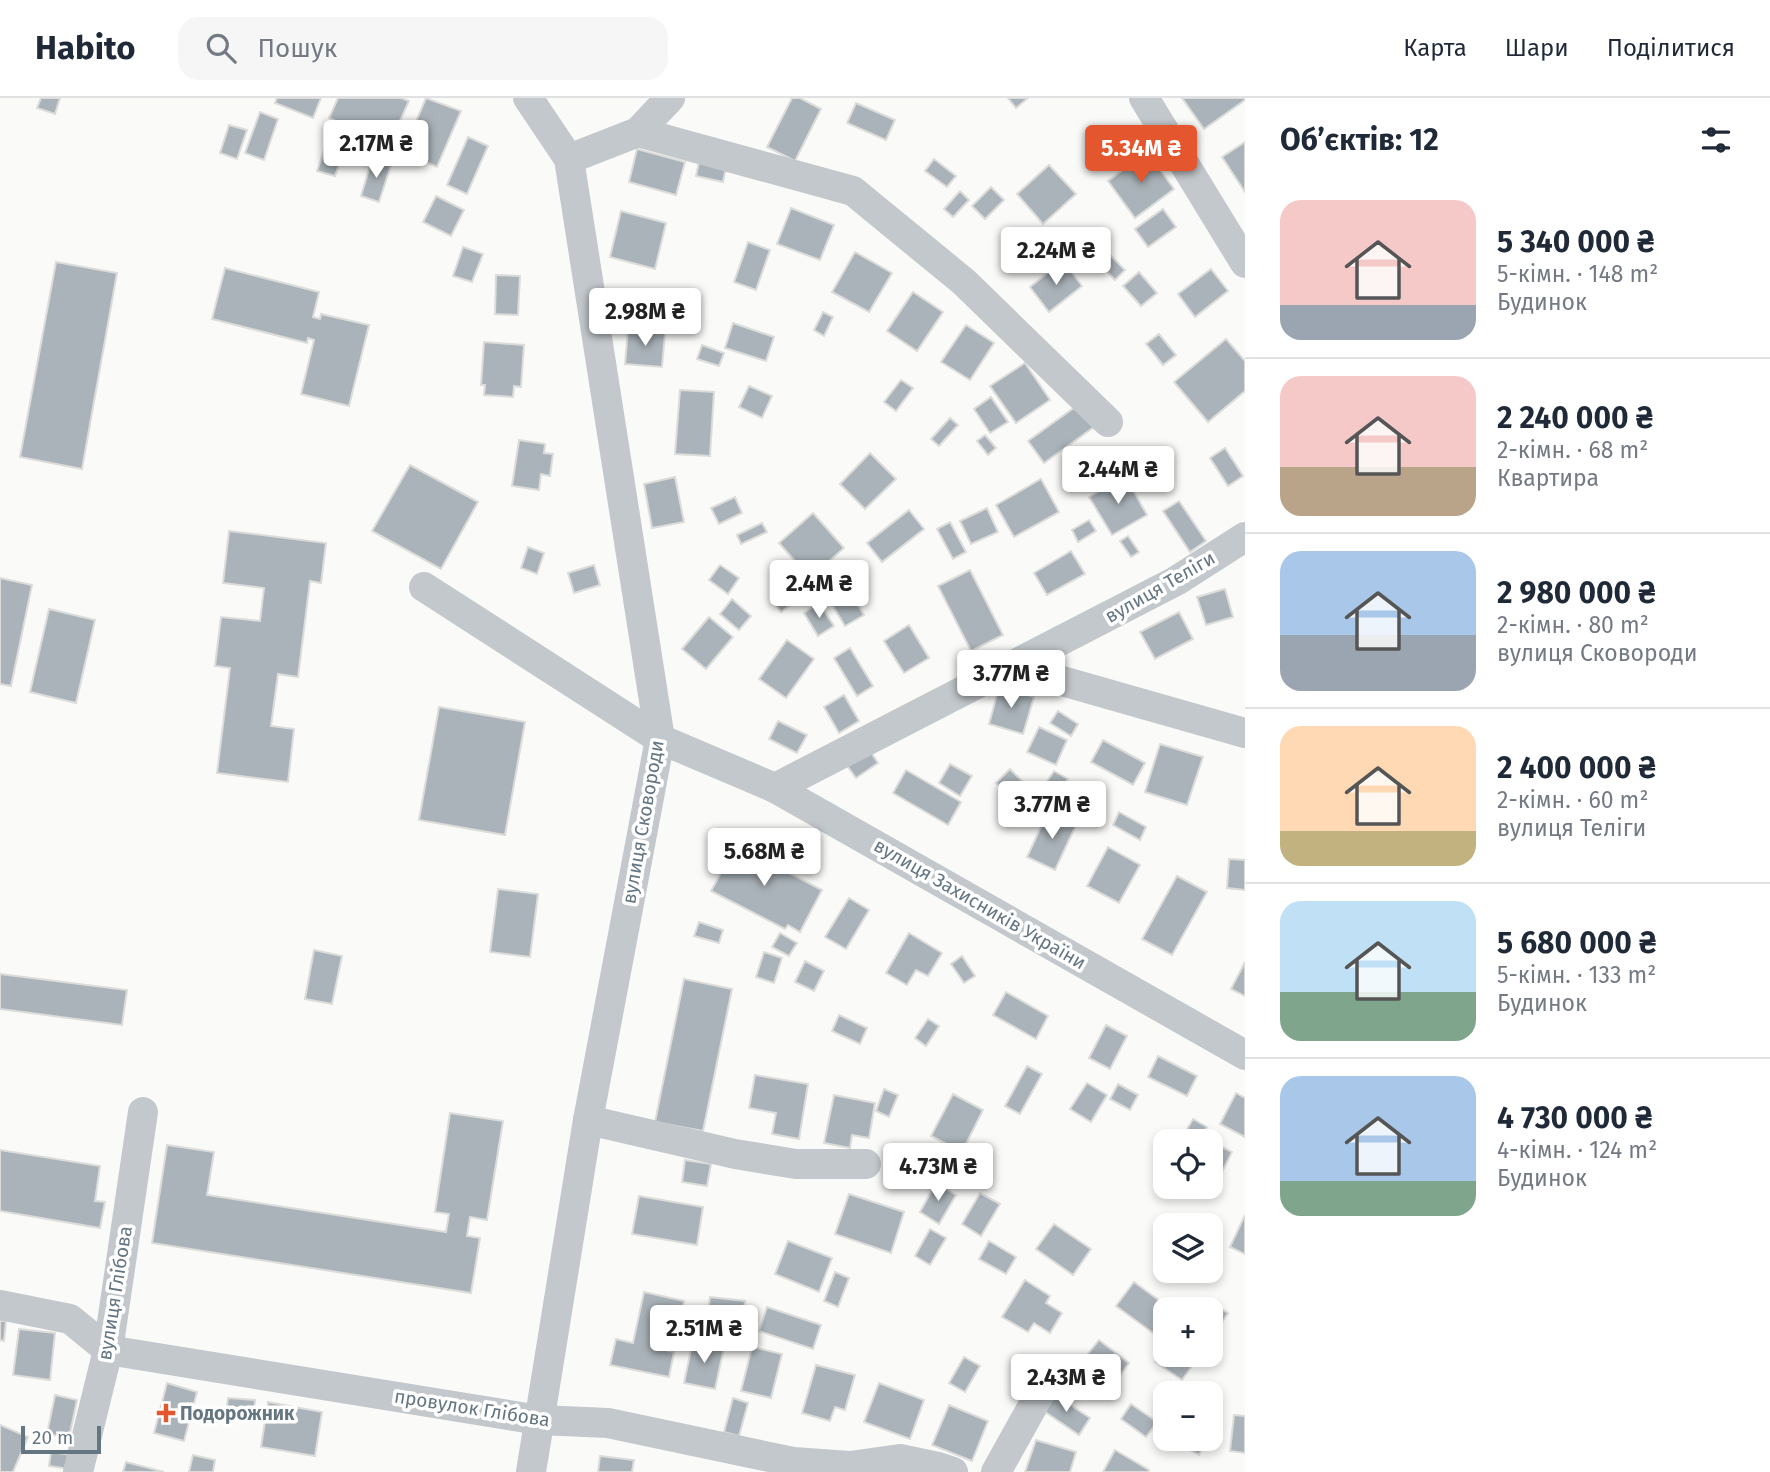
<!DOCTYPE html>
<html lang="uk">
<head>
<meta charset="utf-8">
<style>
	:root { --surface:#fff; --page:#f6f6f7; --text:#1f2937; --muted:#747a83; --line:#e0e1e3; --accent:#e4572e }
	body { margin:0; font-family:"Fira Sans",sans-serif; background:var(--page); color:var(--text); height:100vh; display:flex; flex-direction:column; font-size:26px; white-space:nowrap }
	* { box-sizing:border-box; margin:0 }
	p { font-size:23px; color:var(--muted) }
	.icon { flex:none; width:38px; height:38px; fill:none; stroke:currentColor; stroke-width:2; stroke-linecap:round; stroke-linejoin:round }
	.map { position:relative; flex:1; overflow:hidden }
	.side { display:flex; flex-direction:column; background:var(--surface); width:525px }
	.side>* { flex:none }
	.controls { position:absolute; left:1153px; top:1031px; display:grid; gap:14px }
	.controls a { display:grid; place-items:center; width:70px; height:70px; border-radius:14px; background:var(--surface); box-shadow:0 4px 10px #0003; font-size:35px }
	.scale { position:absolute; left:21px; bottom:18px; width:80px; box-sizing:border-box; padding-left:7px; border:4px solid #657683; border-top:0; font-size:19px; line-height:24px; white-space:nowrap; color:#657683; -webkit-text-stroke:5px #fff; paint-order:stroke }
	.price { position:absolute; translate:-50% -60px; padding:0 16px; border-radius:7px; background:#fff; color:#222; font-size:23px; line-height:46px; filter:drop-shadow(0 2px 4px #0008) }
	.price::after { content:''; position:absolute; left:50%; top:42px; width:21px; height:16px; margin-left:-10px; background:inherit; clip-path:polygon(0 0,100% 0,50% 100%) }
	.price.current { background:var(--accent); color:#fff }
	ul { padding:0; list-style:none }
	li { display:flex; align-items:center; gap:21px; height:175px; padding:0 35px }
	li+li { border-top:2px solid var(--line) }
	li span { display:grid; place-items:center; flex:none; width:196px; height:140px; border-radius:21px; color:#555 }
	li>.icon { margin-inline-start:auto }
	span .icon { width:84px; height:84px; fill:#fffc; stroke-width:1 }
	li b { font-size:30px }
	h2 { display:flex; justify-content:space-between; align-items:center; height:84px; padding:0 35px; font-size:30px }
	header { display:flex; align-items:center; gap:42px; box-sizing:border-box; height:98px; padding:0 35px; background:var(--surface); border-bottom:2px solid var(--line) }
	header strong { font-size:33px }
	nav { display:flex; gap:38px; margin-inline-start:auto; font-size:24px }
	.search { width:490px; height:63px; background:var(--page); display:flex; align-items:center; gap:18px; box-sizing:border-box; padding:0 24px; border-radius:21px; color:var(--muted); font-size:26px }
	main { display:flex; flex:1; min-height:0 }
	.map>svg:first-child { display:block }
	.building { fill:#aab3b9; stroke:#dcdcda; stroke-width:2 }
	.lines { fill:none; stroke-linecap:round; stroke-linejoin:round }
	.minor { stroke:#c3c8cc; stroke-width:30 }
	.poi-dot { fill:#e4572e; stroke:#fff; stroke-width:2.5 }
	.labels { text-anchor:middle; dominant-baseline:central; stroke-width:7; stroke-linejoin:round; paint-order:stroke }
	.street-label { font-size:19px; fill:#657683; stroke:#fff }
	.poi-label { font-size:19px; font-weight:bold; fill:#657683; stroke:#fff; text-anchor:start }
</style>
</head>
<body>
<header>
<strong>Habito</strong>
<div class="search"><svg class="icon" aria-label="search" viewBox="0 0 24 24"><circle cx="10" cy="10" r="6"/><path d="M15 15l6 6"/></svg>Пошук</div>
<nav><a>Карта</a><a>Шари</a><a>Поділитися</a></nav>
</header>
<main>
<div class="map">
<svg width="1245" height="1374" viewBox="0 0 1245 1374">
	<rect width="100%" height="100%" fill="#fafaf8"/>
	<g class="building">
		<path d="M41,0H60L55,16L37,10Z"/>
		<path d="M277,0H321L313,20L275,5Z"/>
		<path d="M338,0H401L409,3L389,47L329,20Z"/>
		<path d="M426,0L461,13L437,69L403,54Z"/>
		<path d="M792,0H800L821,11L795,63L767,49Z"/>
		<path d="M1008,0H1028L1016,10Z"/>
		<path d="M1182,0H1245V2L1204,31Z"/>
		<path d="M856,5L895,22L886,42L847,25Z"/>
		<path d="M260,14L278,21L264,62L245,55Z"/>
		<path d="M229,27L247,32L237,61L220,55Z"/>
		<path d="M468,39L488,48L467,96L447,87Z"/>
		<path d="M328,41L346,46L335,78L317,73Z"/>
		<path d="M1245,44V94L1222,59Z"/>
		<path d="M637,51L685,64L676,97L629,84Z"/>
		<path d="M1147,54L1174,91L1135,120L1108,83Z"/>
		<path d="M700,59L727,64L723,84L696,78Z"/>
		<path d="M372,61L391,67L379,104L361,98Z"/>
		<path d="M934,61L956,78L947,89L925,73Z"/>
		<path d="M1049,67L1076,96L1043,126L1017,96Z"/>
		<path d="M991,89L1004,102L985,121L972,108Z"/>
		<path d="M960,93L969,102L953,119L944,111Z"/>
		<path d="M436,98L464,112L451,138L423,124Z"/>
		<path d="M791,110L834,127L820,162L777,146Z"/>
		<path d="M1163,111L1176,129L1148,149L1135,131Z"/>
		<path d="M621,113L666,125L655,171L610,159Z"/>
		<path d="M748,144L770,152L756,192L734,184Z"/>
		<path d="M463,149L483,156L472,184L453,178Z"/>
		<path d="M855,154L892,175L869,214L832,194Z"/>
		<path d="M1109,156L1125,172L1115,182L1099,166Z"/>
		<path d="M1063,163L1082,188L1049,214L1030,189Z"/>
		<path d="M56,164L117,175L82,371L20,359Z"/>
		<path d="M225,170L319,194L313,219L320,221L321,216L369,227L349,308L301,296L314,242L308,240L307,245L212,221Z"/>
		<path d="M1211,171L1228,193L1195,219L1178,196Z"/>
		<path d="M1139,174L1157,195L1141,208L1123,188Z"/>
		<path d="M496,177L520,178L518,217L495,216Z"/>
		<path d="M913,194L943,214L917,253L887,233Z"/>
		<path d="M823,214L833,219L824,238L814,232Z"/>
		<path d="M733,225L774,239L766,263L725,250Z"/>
		<path d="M966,227L994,245L970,282L941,264Z"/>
		<path d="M628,231L665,235L662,269L625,266Z"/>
		<path d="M1159,236L1176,257L1163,267L1146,246Z"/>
		<path d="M1226,241L1245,263V293L1208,324L1174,284Z"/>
		<path d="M484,244L524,247L521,289L514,288L513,299L484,297L485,287H481Z"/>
		<path d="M702,247L724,255L719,268L697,261Z"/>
		<path d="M1025,265L1050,302L1016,325L990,288Z"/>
		<path d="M901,282L913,290L896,313L884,304Z"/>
		<path d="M749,288L772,298L762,320L739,309Z"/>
		<path d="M680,292L714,294L710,358L675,356Z"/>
		<path d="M991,299L1008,324L990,335L974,311Z"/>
		<path d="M1078,307L1094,329L1044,365L1028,343Z"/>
		<path d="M950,320L958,327L939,348L931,341Z"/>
		<path d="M985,337L996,350L988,357L977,343Z"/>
		<path d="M519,342L545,346L544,355L553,356L550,378L541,376L539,392L512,388Z"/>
		<path d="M1225,350L1243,378L1228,388L1210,360Z"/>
		<path d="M870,355L896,381L865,411L840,386Z"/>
		<path d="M410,367L478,404L441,471L372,433Z"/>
		<path d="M1125,378L1147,417L1112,437L1089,399Z"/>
		<path d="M675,379L684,424L652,430L644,386Z"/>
		<path d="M1041,381L1059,414L1014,439L996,407Z"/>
		<path d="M735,399L742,415L719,426L711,410Z"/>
		<path d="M1179,403L1206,443L1190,454L1163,413Z"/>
		<path d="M987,410L998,434L971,446L960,423Z"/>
		<path d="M909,412L924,431L882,464L867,445Z"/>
		<path d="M813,415L844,450L810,480L779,445Z"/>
		<path d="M1089,422L1096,433L1078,444L1072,432Z"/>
		<path d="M950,424L966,454L953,461L937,431Z"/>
		<path d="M762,425L767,434L741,446L737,437Z"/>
		<path d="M229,433L326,445L321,485L310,483L298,579L278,576L271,628L294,631L288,684L217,675L230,570L215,568L221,519L260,523L264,490L223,485Z"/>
		<path d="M1128,438L1139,454L1131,459L1120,443Z"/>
		<path d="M528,449L544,455L537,476L521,470Z"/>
		<path d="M1071,453L1085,476L1047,497L1034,475Z"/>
		<path d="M594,467L600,487L574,495L568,475Z"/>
		<path d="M720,467L739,480L728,496L709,482Z"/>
		<path d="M970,472L1003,537L971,553L938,488Z"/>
		<path d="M0,480L32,487L11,588L0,586Z"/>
		<path d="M790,489L798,501L781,514L772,502Z"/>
		<path d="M847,489L864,517L845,528L828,500Z"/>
		<path d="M1225,491L1233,519L1206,527L1197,499Z"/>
		<path d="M732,501L751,518L739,532L720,516Z"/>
		<path d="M819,505L834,528L818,538L804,515Z"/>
		<path d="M49,511L95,522L76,605L30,594Z"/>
		<path d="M1179,514L1193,541L1155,561L1140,534Z"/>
		<path d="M709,519L733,539L706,571L682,551Z"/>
		<path d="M909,527L929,560L904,575L884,543Z"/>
		<path d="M787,542L814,561L786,600L759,581Z"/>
		<path d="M850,550L873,588L857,598L834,560Z"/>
		<path d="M999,589L1034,599L1023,636L989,626Z"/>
		<path d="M844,597L859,623L839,635L824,609Z"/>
		<path d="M439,609L525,624L505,737L419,722Z"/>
		<path d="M1058,613L1078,626L1071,638L1050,625Z"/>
		<path d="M778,623L807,637L797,655L769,641Z"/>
		<path d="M1039,629L1067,642L1056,667L1027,654Z"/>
		<path d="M1103,642L1145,665L1133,687L1091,664Z"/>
		<path d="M1160,646L1203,659L1187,707L1145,694Z"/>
		<path d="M866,647L878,665L856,680L843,662Z"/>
		<path d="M950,666L972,678L960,698L939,685Z"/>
		<path d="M1010,671L1035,696L1022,710L996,685Z"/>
		<path d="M906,672L961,704L948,727L893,695Z"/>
		<path d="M1054,673L1068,681L1053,703L1040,694Z"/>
		<path d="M1048,714L1076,727L1055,772L1027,759Z"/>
		<path d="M1119,714L1146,729L1140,742L1113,727Z"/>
		<path d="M727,743L822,792L800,834L788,827L785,831L711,793L721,775L712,771Z"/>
		<path d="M1108,749L1140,767L1119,805L1087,788Z"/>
		<path d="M1229,761L1245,762V792L1227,790Z"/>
		<path d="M1177,778L1207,794L1172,857L1142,841Z"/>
		<path d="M498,791L538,796L530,859L490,854Z"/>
		<path d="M849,800L869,812L846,851L825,839Z"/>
		<path d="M699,824L723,832L719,845L694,838Z"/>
		<path d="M780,835L797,845L789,858L772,849Z"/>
		<path d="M909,835L942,855L928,878L916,872L907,887L886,875Z"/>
		<path d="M314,852L342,858L332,906L305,901Z"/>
		<path d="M764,854L782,860L774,885L756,879Z"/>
		<path d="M962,858L975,878L964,885L951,866Z"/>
		<path d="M805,863L824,873L814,893L795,884Z"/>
		<path d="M1245,864V898L1231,891Z"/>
		<path d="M0,876L127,892L122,927L0,911Z"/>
		<path d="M684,881L732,891L703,1033L655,1024Z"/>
		<path d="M1006,894L1048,918L1036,941L993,917Z"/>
		<path d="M839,917L867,930L860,946L832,933Z"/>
		<path d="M928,921L939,928L926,948L915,940Z"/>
		<path d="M1106,927L1127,938L1110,971L1089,960Z"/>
		<path d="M1158,958L1197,978L1187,998L1148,979Z"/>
		<path d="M1027,968L1042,976L1020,1016L1005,1008Z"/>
		<path d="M755,977L808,986L799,1041L772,1036L776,1015L749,1010Z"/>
		<path d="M1087,985L1107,997L1091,1024L1070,1011Z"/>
		<path d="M1118,986L1138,997L1130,1012L1110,1001Z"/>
		<path d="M884,991L898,997L889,1019L876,1013Z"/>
		<path d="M1236,995L1245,1000V1039L1220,1026Z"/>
		<path d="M953,996L983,1012L962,1054L931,1038Z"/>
		<path d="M834,997L875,1005L869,1040L852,1037L850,1050L824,1045Z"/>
		<path d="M450,1015L503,1023L487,1122L470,1119L467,1138L480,1140L471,1195L152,1145L167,1047L214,1054L207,1097L446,1134L449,1116L435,1114Z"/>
		<path d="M1193,1021L1207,1029L1199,1043H1180Z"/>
		<path d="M1218,1047L1232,1054L1220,1078L1211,1073V1060Z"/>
		<path d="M0,1052L100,1068L95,1103L105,1104L100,1130L0,1113Z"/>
		<path d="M685,1062L711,1066L707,1088L682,1084Z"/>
		<path d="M936,1085L956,1097L939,1126L920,1114Z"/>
		<path d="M980,1095L1000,1106L981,1138L962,1126Z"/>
		<path d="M849,1096L904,1114L891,1155L835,1136Z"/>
		<path d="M639,1098L703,1109L697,1147L632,1136Z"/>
		<path d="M1245,1117V1156L1230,1149Z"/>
		<path d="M1054,1126L1091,1151L1073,1177L1036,1151Z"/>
		<path d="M930,1131L946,1140L930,1167L915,1158Z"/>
		<path d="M788,1143L832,1160L819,1194L775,1176Z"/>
		<path d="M989,1143L1016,1159L1006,1176L979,1161Z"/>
		<path d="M835,1174L849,1180L838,1209L824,1203Z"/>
		<path d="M1025,1182L1050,1198L1046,1205L1062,1215L1050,1235L1034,1225L1028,1234L1002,1219Z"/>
		<path d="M1134,1184L1171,1211H1166V1219L1153,1235L1116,1208Z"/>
		<path d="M644,1194L684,1203L675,1243L663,1241L660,1251L674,1254L669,1279L610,1267L616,1241L633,1245Z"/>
		<path d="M710,1199L745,1203L742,1229L707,1225Z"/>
		<path d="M1205,1201L1228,1215L1219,1229L1211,1225V1211H1198Z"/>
		<path d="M767,1209L821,1227L813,1251L759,1233Z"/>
		<path d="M0,1223H6L4,1243L0,1242Z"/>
		<path d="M19,1231L55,1235L50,1282L13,1277Z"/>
		<path d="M693,1242L724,1249L715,1291L684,1285Z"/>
		<path d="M1099,1242L1129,1265L1107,1295L1076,1271Z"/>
		<path d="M1166,1248V1256H1181L1194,1265L1182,1282L1155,1264Z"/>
		<path d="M752,1249L782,1256L771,1300L741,1293Z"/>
		<path d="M964,1259L980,1268L965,1294L949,1285Z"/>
		<path d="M816,1267L855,1277L845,1312L835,1309L830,1323L802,1315Z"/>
		<path d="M167,1285L197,1294L184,1343L154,1335Z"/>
		<path d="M879,1285L924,1302L910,1341L864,1324Z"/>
		<path d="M1052,1295L1090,1320L1079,1337L1041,1311Z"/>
		<path d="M55,1297L77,1302L69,1340L47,1336Z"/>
		<path d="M228,1300L255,1302L254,1317L226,1314Z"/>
		<path d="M733,1300L748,1305L739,1338L724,1334Z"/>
		<path d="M268,1304L322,1314L315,1358L261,1349Z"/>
		<path d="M1131,1306L1157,1324L1146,1339L1121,1321Z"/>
		<path d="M949,1307L988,1323L972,1363L932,1347Z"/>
		<path d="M1234,1317L1245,1318V1355L1230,1353Z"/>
		<path d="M0,1327L28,1339L13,1374H0Z"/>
		<path d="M1183,1340H1207L1199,1357L1180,1347Z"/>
		<path d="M1036,1342L1076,1354L1070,1374H1025Z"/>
		<path d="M1115,1352L1149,1372L1148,1374H1103Z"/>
		<path d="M51,1354L72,1357L70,1371L49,1368Z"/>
		<path d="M193,1357L215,1362L213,1374H189Z"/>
		<path d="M600,1358L634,1362L632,1374H598Z"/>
		<path d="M126,1364L164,1374H123Z"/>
	</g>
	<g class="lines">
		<g class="minor">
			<path d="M528,0L569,61L660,641L588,1022L531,1374"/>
			<path d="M1144,0L1245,165"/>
			<path d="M638,34L853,93L964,184L1108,324"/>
			<path d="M569,61L638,34L670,0"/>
			<path d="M424,489L660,641L775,690L1245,957"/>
			<path d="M1013,569L1245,635"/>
			<path d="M775,690L1176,483L1245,439"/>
			<path d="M588,1022L735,1056L796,1066H866"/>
			<path d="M0,1207L70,1221L108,1252L539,1322L608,1325L793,1364L850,1368L900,1361L938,1369L953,1374"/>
			<path d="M78,1374L108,1252L143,1014"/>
			<path d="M996,1374L1049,1279"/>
		</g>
	</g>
	<path class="poi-dot" d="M162.5 1304.5h7v7h7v7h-7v7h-7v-7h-7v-7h7z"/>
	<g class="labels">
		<g class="street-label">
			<text transform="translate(1160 489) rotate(-30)">вулиця Теліги</text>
			<text transform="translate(643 724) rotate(-80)">вулиця Сковороди</text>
			<text transform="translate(980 806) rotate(30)">вулиця Захисників України</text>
			<text transform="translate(115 1195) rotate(-81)">вулиця Глібова</text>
			<text transform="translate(472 1310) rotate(9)">провулок Глібова</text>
		</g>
		<g class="poi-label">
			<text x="180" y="1315">Подорожник</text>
		</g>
	</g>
</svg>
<div class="controls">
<a><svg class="icon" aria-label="locate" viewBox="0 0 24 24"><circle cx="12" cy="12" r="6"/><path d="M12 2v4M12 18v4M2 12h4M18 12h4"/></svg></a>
<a><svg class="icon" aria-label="layers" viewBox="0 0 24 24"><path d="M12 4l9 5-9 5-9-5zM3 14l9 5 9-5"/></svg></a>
<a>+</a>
<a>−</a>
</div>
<div class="scale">20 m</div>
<b class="price" style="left:376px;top:82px">2.17M ₴</b>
<b class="price current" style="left:1141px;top:87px">5.34M ₴</b>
<b class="price" style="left:1056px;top:189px">2.24M ₴</b>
<b class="price" style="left:645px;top:250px">2.98M ₴</b>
<b class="price" style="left:1118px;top:408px">2.44M ₴</b>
<b class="price" style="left:819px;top:522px">2.4M ₴</b>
<b class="price" style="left:1011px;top:612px">3.77M ₴</b>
<b class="price" style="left:1052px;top:743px">3.77M ₴</b>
<b class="price" style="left:764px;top:790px">5.68M ₴</b>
<b class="price" style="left:938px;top:1105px">4.73M ₴</b>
<b class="price" style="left:704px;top:1267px">2.51M ₴</b>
<b class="price" style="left:1066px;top:1316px">2.43M ₴</b>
</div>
<section class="side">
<h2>Об’єктів: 12<svg class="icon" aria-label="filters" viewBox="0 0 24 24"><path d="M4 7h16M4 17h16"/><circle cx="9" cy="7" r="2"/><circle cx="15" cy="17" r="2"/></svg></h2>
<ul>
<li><span style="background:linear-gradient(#f6c9c9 75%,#9aa5b1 0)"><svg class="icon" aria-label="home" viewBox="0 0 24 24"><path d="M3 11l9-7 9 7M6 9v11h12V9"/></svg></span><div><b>5 340 000 ₴</b><p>5-кімн. · 148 m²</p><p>Будинок</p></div></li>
<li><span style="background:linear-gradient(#f6c9c9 65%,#b9a48a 0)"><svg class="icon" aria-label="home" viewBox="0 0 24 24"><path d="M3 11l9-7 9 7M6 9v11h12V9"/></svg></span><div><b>2 240 000 ₴</b><p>2-кімн. · 68 m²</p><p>Квартира</p></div></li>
<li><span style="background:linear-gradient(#a9c7e8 60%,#9aa5b1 0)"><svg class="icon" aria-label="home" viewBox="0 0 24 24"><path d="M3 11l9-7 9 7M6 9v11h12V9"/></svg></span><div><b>2 980 000 ₴</b><p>2-кімн. · 80 m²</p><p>вулиця Сковороди</p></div></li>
<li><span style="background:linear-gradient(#ffd9b3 75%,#c2b280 0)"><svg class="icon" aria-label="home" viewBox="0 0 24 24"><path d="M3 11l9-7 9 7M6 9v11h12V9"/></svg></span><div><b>2 400 000 ₴</b><p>2-кімн. · 60 m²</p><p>вулиця Теліги</p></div></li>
<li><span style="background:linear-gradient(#bfe0f5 65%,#7fa58c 0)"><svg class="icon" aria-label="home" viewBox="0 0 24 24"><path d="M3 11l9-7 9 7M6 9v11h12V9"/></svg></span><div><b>5 680 000 ₴</b><p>5-кімн. · 133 m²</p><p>Будинок</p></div></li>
<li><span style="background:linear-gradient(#a9c7e8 75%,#7fa58c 0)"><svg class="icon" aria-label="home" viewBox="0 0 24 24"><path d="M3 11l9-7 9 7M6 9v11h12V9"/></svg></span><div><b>4 730 000 ₴</b><p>4-кімн. · 124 m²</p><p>Будинок</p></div></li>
</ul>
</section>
</main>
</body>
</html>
